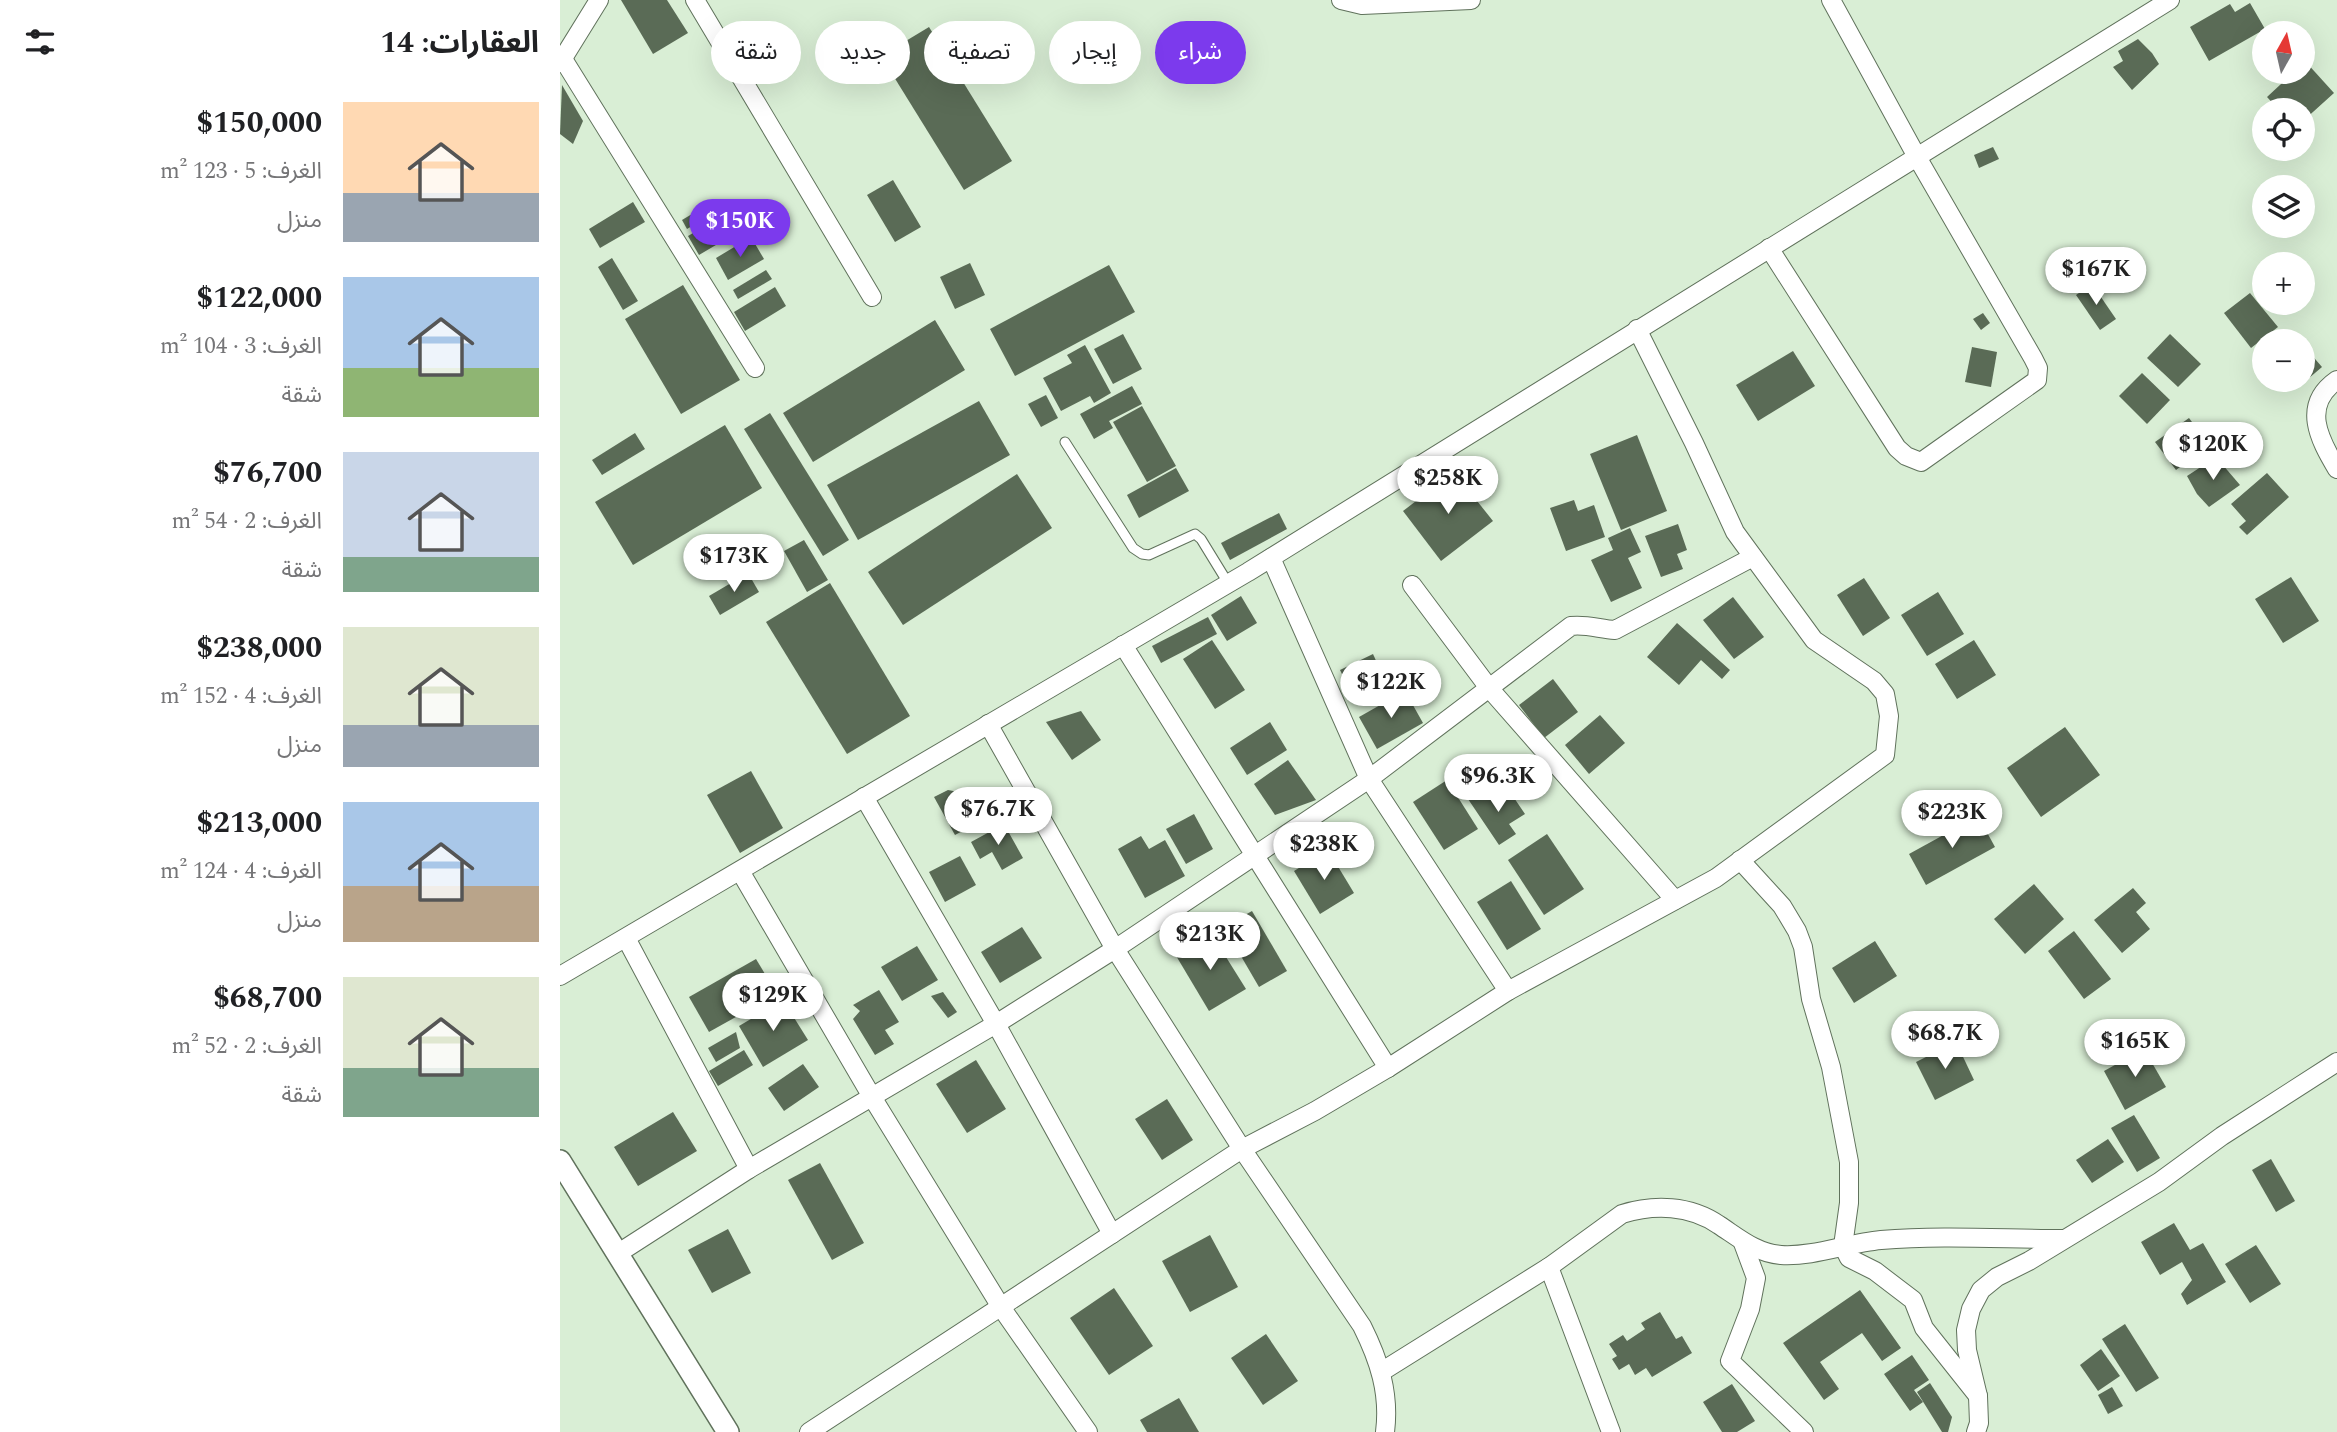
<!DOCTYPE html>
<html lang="ar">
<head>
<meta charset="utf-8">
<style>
	:root { --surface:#fff; --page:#f2f2f2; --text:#202124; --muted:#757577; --accent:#7c3aed }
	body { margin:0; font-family:Spectral,"Noto Sans Arabic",serif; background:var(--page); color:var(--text); direction:rtl; height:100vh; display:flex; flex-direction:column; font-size:26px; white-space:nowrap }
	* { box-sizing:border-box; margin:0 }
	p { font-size:23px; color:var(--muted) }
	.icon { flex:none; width:38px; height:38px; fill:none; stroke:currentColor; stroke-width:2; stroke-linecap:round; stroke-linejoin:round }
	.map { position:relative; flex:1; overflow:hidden; direction:ltr }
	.side { display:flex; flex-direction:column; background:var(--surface); width:560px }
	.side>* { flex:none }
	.banner { position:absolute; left:21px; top:21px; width:665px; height:63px; direction:rtl; display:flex; gap:14px }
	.needle { width:46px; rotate:8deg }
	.fabs { position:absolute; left:1692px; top:21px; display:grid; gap:14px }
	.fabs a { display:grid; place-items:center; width:63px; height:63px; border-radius:50%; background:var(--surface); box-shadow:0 7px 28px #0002; font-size:35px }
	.price { position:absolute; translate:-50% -60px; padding:0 16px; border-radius:24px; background:#fff; color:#222; font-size:23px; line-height:46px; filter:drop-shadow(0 2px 4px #0008) }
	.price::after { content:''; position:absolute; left:50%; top:42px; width:21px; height:16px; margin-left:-10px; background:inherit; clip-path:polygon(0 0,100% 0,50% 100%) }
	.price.selected { background:var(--accent); color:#fff }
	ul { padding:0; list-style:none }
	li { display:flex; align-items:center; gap:21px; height:175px; padding:0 21px }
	li span { display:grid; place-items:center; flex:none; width:196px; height:140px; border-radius:0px; color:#555 }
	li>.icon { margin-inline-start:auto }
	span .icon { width:84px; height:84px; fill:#fffc; stroke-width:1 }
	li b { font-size:30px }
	h2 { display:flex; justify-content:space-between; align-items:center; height:84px; padding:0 21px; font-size:30px }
	.tag { padding:0 24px; border-radius:32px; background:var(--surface); box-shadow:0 7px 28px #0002; font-size:24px; line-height:63px }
	.tag.selected { background:var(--accent); color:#fff }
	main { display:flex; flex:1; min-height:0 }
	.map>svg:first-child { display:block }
	.building { fill:#5a6b56 }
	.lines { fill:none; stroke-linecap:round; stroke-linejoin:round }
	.service-casing { stroke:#60725c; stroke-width:11 }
	.minor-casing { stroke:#60725c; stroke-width:20 }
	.tertiary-casing { stroke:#60725c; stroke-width:24 }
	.service { stroke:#fff; stroke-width:9 }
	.minor { stroke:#fff; stroke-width:18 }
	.tertiary { stroke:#fff; stroke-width:21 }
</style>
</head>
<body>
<main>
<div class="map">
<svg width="1777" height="1432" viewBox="0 0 1777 1432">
	<rect width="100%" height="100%" fill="#d9eed5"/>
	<g class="building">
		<path d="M61,0H107L128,33L93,54Z"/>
		<path d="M1690,3L1705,29L1649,61L1630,27L1670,4L1675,12Z"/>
		<path d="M369,27L452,161L404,190L321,56Z"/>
		<path d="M1578,39L1592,53L1599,64L1572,90L1553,67L1563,61L1558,51Z"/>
		<path d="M1745,61L1774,93L1743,121V110H1719L1707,97L1734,72H1743V63Z"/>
		<path d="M2,85L23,121L13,144L0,134Z"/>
		<path d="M1433,147L1439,159L1419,168L1414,155Z"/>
		<path d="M333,180L361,227L335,242L307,195Z"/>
		<path d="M157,199L163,208L127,229L122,220Z"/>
		<path d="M73,202L85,222L40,248L29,229Z"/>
		<path d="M172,210L183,229L139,255L128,236Z"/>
		<path d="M191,237L204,259L168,280L156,258Z"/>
		<path d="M52,258L78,301L63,310L38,267Z"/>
		<path d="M410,263L425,295L395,309L380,277Z"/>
		<path d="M549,265L575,312L455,376L430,329Z"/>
		<path d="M206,270L212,279L178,299L173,290Z"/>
		<path d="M1532,284L1556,319L1540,330L1516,295Z"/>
		<path d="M123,285L180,380L121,414L65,319Z"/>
		<path d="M215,287L226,306L185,331L174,312Z"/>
		<path d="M1690,293L1718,327L1691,348L1664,313Z"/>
		<path d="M1423,313L1430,323L1421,330L1413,319Z"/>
		<path d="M375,320L405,370L253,462L223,413Z"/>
		<path d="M1732,333L1739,341H1723Z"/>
		<path d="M563,334L582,369L553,384L534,349Z"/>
		<path d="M1610,334L1641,364L1618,387L1587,358Z"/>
		<path d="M525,345L551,393L534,403L530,396L501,411L483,378L512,363L507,355Z"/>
		<path d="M1743,345L1762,367L1742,384L1738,380H1743Z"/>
		<path d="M1412,347L1437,352L1431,387L1405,382Z"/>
		<path d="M1233,351L1255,386L1198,421L1176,385Z"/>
		<path d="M1582,373L1610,400L1587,424L1559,396Z"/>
		<path d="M572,386L582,404L549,421L553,428L534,439L520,414Z"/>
		<path d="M486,395L498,418L481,427L468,404Z"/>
		<path d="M419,401L450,455L298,540L267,485Z"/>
		<path d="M582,406L616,466L587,482L553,422Z"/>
		<path d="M210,413L289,540L263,556L184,429Z"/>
		<path d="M1629,418L1649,445L1616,470L1595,442Z"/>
		<path d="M165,425L202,488L73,565L35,502Z"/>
		<path d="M75,433L85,449L42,475L32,460Z"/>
		<path d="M1077,435L1107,511L1061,530L1030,454Z"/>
		<path d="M1656,457L1680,485L1649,507L1637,494L1627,476Z"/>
		<path d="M616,468L629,491L579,518L567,495Z"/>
		<path d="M894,472L933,521L881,561L843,511Z"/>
		<path d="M1707,473L1729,497L1687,535L1679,527L1686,521L1671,504Z"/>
		<path d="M457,474L492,528L343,625L308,572Z"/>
		<path d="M1014,500L1018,511L1034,505L1045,537L1006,551L990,508Z"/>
		<path d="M719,513L727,529L670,560L661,543Z"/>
		<path d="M1118,524L1127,550L1117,554L1123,569L1101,577L1085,536Z"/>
		<path d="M1070,528L1081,552L1068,558L1082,588L1051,602L1031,560L1053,550L1048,538Z"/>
		<path d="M244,540L268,580L247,592L224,551Z"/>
		<path d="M188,573L199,592L160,615L149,596Z"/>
		<path d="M1731,577L1759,621L1723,643L1695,599Z"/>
		<path d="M1304,578L1330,618L1303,636L1277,595Z"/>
		<path d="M270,583L350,716L287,754L206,622Z"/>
		<path d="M1378,592L1404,634L1367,656L1341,615Z"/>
		<path d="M681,596L697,623L667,641L651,615Z"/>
		<path d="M1173,597L1204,637L1174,659L1143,620Z"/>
		<path d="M648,617L657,634L601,663L592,646Z"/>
		<path d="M1117,623L1170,670L1162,679L1141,660L1119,685L1087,657Z"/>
		<path d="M652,640L685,690L655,709L623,659Z"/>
		<path d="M1414,640L1436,675L1397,699L1375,664Z"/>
		<path d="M813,654L827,685L795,700L780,670Z"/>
		<path d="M993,679L1018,712L984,738L959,705Z"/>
		<path d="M845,691L863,723L817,749L799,717Z"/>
		<path d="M521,711L541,740L512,760L486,722Z"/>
		<path d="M1040,715L1065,743L1029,774L1005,745Z"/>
		<path d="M710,722L727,750L687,775L670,748Z"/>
		<path d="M1505,727L1540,775L1481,817L1447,768Z"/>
		<path d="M728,760L756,800L715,815L694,784Z"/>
		<path d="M191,771L223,828L180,853L147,795Z"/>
		<path d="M887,780L918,829L884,850L853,802Z"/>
		<path d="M948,789L965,814L949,824L956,834L939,845L908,799L919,792L922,798L933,791L940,801L946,797L943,792Z"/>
		<path d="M388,790L425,797L423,820L395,835L374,797Z"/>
		<path d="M634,814L653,849L626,864L606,829Z"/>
		<path d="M1418,816L1435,847L1366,885L1349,854Z"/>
		<path d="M444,824L463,858L442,870L432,852L420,859L411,842Z"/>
		<path d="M987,834L1024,889L984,915L948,860Z"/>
		<path d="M581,836L589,849L605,840L625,876L585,898L558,849Z"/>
		<path d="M768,850L794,893L760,914L734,871Z"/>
		<path d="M400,856L416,885L385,902L369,872Z"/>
		<path d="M951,881L981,929L947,950L917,902Z"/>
		<path d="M1474,884L1504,919L1465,954L1434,919Z"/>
		<path d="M1573,888L1586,903L1576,912L1590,929L1562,953L1534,920Z"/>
		<path d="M692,911L727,971L699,987L664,927Z"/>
		<path d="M462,927L482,958L440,983L421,952Z"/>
		<path d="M1514,931L1551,979L1524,999L1488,951Z"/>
		<path d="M651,933L686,989L649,1011L615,954Z"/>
		<path d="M1315,941L1337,976L1294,1003L1272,968Z"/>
		<path d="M357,946L378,980L342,1001L321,967Z"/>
		<path d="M196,959L217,994L149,1032L129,997Z"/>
		<path d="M319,990L339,1022L325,1030L334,1044L315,1055L293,1019L300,1011L293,1005Z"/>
		<path d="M383,992L397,1012L388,1018L371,996Z"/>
		<path d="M223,1000L248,1040L203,1067L179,1026Z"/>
		<path d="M176,1032L180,1048L156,1062L148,1048Z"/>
		<path d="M1396,1042L1414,1080L1375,1100L1356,1062Z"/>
		<path d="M1584,1049L1606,1087L1565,1110L1544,1071Z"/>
		<path d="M184,1050L193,1065L158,1086L149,1071Z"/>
		<path d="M416,1060L446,1109L407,1133L376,1084Z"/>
		<path d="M243,1064L259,1087L224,1111L208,1088Z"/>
		<path d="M607,1099L633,1140L602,1160L575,1119Z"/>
		<path d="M113,1112L137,1151L78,1186L54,1147Z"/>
		<path d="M1574,1115L1600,1158L1577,1172L1551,1128Z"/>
		<path d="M1548,1139L1564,1162L1532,1183L1516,1160Z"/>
		<path d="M1711,1159L1735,1201L1716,1212L1692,1170Z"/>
		<path d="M260,1163L304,1243L272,1260L228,1180Z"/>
		<path d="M1614,1223L1630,1250L1643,1243L1666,1282L1627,1305L1621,1294L1632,1280L1622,1262L1600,1275L1581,1242Z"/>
		<path d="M168,1229L191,1273L152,1293L128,1250Z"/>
		<path d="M650,1235L678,1287L630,1312L602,1261Z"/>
		<path d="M1696,1245L1721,1284L1690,1303L1665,1264Z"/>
		<path d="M554,1288L593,1346L549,1375L510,1318Z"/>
		<path d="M1300,1290L1341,1348L1322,1361L1302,1333L1260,1362L1279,1389L1264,1400L1223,1343Z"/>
		<path d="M1100,1312L1116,1339L1122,1336L1132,1353L1092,1377L1086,1368L1075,1375L1069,1364L1059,1370L1052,1359L1057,1356L1049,1344L1063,1335L1067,1341L1085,1329L1081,1323Z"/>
		<path d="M1565,1324L1599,1378L1576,1392L1542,1339Z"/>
		<path d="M706,1334L738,1381L703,1405L671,1358Z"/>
		<path d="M1541,1349L1560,1376L1538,1391L1520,1365Z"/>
		<path d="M1352,1355L1369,1380L1354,1390L1363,1402L1350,1411L1324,1374Z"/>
		<path d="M1370,1383L1392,1417L1388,1432H1382L1357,1392Z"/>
		<path d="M1172,1384L1195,1421L1177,1432H1162L1143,1402Z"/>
		<path d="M1552,1387L1563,1406L1548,1414L1538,1395Z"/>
		<path d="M619,1398L639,1432H587L580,1420Z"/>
	</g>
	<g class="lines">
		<defs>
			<path id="service" d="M505,442L573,548L582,554L589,555L635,534L641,539L668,583"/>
			<g id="minor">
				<path d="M135,0L312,297"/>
				<path d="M781,0L802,5L911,0"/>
				<path d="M3,59L195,368"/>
				<path d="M0,63L39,0"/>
				<path d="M1209,248L1337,448L1346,456L1361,462L1477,380L1478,368L1473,358L1357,157L1271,0"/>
				<path d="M1777,380C1741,405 1759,439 1777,469"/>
				<path d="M711,558L809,779L948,991"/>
				<path d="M852,585L929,688L1115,900"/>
				<path d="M563,645L828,1068"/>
				<path d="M428,724L555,949L682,1149L802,1326C819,1360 830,1393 825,1432"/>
				<path d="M304,797L436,1024L552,1234"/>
				<path d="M1180,860L1222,906L1237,931L1243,947L1251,999L1271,1067L1289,1162V1203L1283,1246L1289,1258L1315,1271L1353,1300L1364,1328L1418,1396"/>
				<path d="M180,871L312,1097L441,1307L528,1432"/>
				<path d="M66,938L189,1169"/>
				<path d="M0,976L688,572L1610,0"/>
				<path d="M1183,1243L1196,1278L1190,1309L1170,1361L1244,1432"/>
				<path d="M57,1254L189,1169L436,1024L555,949L809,779L1011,626C1026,624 1040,629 1055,630L1193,557"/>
				<path d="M989,1267L1051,1432"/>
				<path d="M821,1372L989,1267L1062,1214C1094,1204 1130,1205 1159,1225C1179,1238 1196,1253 1221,1255C1254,1257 1288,1243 1321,1240C1382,1235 1443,1239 1504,1239"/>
				<path d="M249,1432L682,1149L755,1111L828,1068L948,991L1156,878L1325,755L1329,716L1325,694L1314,681L1254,640L1175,532L1134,443L1077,329"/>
				<path d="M1416,1432L1419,1423L1418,1396L1407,1350L1406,1330L1411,1309L1421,1290L1437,1277L1469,1261L1599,1182L1662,1136L1777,1062"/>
			</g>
			<path id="tertiary" d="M0,1161L168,1432"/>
		</defs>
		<use href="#service" class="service-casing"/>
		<use href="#minor" class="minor-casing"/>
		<use href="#tertiary" class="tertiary-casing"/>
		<use href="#service" class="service"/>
		<use href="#minor" class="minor"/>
		<use href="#tertiary" class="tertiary"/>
	</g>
</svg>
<div class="fabs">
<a><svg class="needle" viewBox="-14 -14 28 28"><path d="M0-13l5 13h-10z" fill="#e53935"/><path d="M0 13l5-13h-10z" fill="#757577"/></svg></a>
<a><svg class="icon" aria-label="locate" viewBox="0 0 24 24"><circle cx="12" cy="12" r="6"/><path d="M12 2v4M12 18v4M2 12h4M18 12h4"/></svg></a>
<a><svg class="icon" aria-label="layers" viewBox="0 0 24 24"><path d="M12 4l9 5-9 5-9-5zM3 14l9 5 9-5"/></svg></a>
<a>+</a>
<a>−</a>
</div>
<b class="price selected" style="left:180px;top:259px">$150K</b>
<b class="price" style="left:1536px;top:307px">$167K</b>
<b class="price" style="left:1653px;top:482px">$120K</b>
<b class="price" style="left:888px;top:516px">$258K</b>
<b class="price" style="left:174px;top:594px">$173K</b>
<b class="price" style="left:831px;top:720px">$122K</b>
<b class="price" style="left:938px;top:814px">$96.3K</b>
<b class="price" style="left:438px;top:847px">$76.7K</b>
<b class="price" style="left:1392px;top:850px">$223K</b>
<b class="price" style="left:764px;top:882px">$238K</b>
<b class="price" style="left:650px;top:972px">$213K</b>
<b class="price" style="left:213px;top:1033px">$129K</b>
<b class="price" style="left:1385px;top:1071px">$68.7K</b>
<b class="price" style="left:1575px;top:1079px">$165K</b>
<div class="banner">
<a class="tag selected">شراء</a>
<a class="tag">إيجار</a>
<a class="tag">تصفية</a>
<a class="tag">جديد</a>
<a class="tag">شقة</a>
</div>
</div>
<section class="side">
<h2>العقارات: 14<svg class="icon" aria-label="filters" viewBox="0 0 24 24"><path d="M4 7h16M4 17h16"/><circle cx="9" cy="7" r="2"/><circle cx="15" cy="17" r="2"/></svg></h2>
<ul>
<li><span style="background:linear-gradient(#ffd9b3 65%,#9aa5b1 0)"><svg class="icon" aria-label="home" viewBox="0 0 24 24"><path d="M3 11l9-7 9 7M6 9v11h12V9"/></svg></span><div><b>$150,000</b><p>الغرف: 5 · 123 m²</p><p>منزل</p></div></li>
<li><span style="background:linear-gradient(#a9c7e8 65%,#8fb573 0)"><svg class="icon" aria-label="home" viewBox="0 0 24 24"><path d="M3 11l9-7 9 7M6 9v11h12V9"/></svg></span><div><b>$122,000</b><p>الغرف: 3 · 104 m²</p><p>شقة</p></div></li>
<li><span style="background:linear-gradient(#c9d6e8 75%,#7fa58c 0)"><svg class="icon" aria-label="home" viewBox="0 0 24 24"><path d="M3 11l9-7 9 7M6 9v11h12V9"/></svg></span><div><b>$76,700</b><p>الغرف: 2 · 54 m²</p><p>شقة</p></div></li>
<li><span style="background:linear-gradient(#dfe7d0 70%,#9aa5b1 0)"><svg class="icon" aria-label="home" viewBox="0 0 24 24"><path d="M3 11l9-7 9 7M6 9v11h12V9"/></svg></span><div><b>$238,000</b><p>الغرف: 4 · 152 m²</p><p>منزل</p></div></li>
<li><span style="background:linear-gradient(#a9c7e8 60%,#b9a48a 0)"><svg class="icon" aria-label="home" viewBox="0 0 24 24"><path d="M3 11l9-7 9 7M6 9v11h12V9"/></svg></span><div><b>$213,000</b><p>الغرف: 4 · 124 m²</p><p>منزل</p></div></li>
<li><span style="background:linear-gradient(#dfe7d0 65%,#7fa58c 0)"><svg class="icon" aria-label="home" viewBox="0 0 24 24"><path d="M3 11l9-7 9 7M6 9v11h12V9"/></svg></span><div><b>$68,700</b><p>الغرف: 2 · 52 m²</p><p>شقة</p></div></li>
</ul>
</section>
</main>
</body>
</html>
